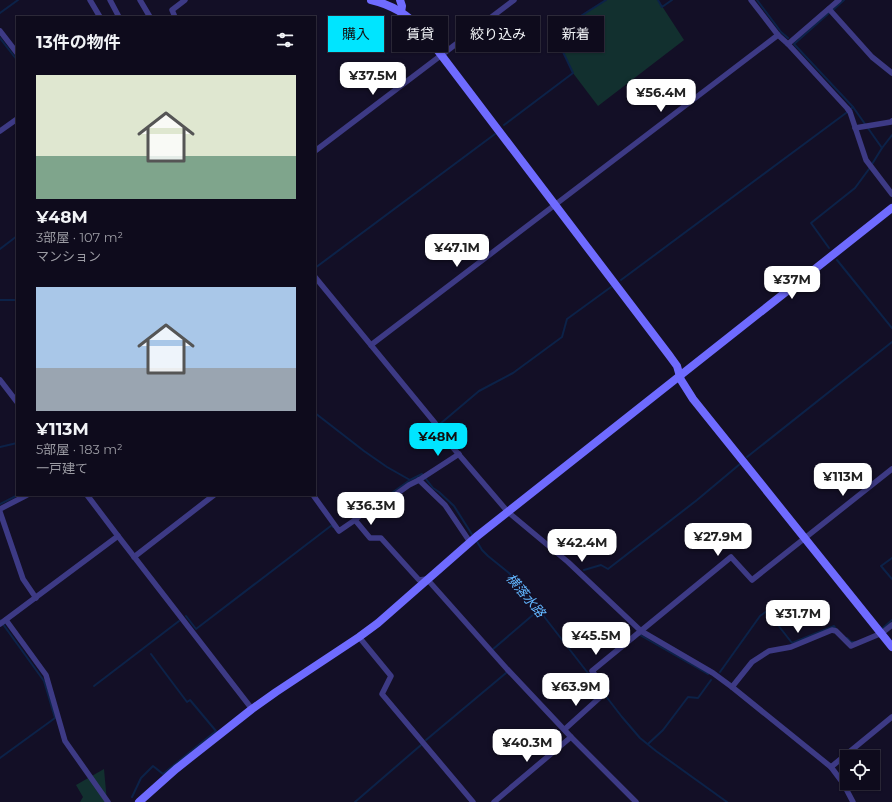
<!DOCTYPE html>
<html lang="ja">
<head>
<meta charset="utf-8">
<style>
	:root { --surface:#0e0b1c; --page:#1c1929; --text:#f1f3f6; --muted:#9b9ba3; --line:#2e2b3b; --accent:#00e5ff }
	body { margin:0; font-family:Montserrat,"Noto Sans JP",sans-serif; background:var(--page); color:var(--text); height:100vh; display:flex; flex-direction:column; font-size:15px; white-space:nowrap }
	* { box-sizing:border-box; margin:0 }
	p { font-size:13px; color:var(--muted) }
	.icon { flex:none; width:22px; height:22px; fill:none; stroke:currentColor; stroke-width:2; stroke-linecap:round; stroke-linejoin:round }
	.map { position:relative; flex:1; overflow:hidden }
	.drawer { position:absolute; left:16px; top:16px; width:300px; height:480px; display:flex; flex-direction:column; background:var(--surface); border-radius:0px; box-shadow:0 1px 3px #0004,0 0 0 1px var(--line) }
	.drawer>* { flex:none }
	.guide { position:absolute; left:328px; top:16px; width:380px; height:36px; display:flex; gap:8px }
	.buttons { position:absolute; left:840px; top:750px; display:grid; gap:8px }
	.buttons a { display:grid; place-items:center; width:40px; height:40px; border-radius:0px; background:var(--surface); box-shadow:0 1px 3px #0004,0 0 0 1px var(--line); font-size:20px }
	.price { position:absolute; translate:-50% -34px; padding:0 9px; border-radius:8px; background:#fff; color:#222; font-size:13px; line-height:26px; filter:drop-shadow(0 1px 2px #0008) }
	.price::after { content:''; position:absolute; left:50%; top:24px; width:12px; height:9px; margin-left:-6px; background:inherit; clip-path:polygon(0 0,100% 0,50% 100%) }
	.price.active { background:var(--accent); color:#111 }
	ul { padding:0; list-style:none }
	li { display:grid; align-content:center; gap:8px; height:212px; padding:0 20px }
	li span { display:grid; place-items:center; height:124px; border-radius:0px; color:#555 }
	li>.icon { margin-inline-start:auto }
	span .icon { width:72px; height:72px; fill:#fffc; stroke-width:1 }
	li b { font-size:17px }
	h2 { display:flex; justify-content:space-between; align-items:center; height:48px; padding:0 20px; font-size:17px }
	.tag { padding:0 14px; border-radius:0px; background:var(--surface); box-shadow:0 1px 3px #0004,0 0 0 1px var(--line); font-size:14px; line-height:36px }
	.tag.active { background:var(--accent); color:#111 }
	.map>svg:first-child { display:block }
	.green { fill:#12302f }
	.lines { fill:none; stroke-linecap:round; stroke-linejoin:round }
	.stream { stroke:#0c2248; stroke-width:2 }
	.street { stroke:#3d3a85; stroke-width:5.5 }
	.secondary { stroke:#6f6bff; stroke-width:8 }
	.labels { text-anchor:middle; dominant-baseline:central; stroke-width:3; stroke-linejoin:round; paint-order:stroke }
	.water-label { font-size:13px; font-style:italic; fill:#62b6ff; stroke:#130f26 }
</style>
</head>
<body>
<div class="map">
<svg width="892" height="802" viewBox="0 0 892 802">
	<rect width="100%" height="100%" fill="#130f26"/>
	<g class="green">
		<path d="M606,0H658L684,40L598,106L573,73L554,33Z"/>
		<path d="M104,769L107,802H80L83,797L76,785Z"/>
	</g>
	<g class="lines">
		<g class="stream">
			<path d="M658,0L662,7L672,0"/>
			<path d="M757,0L781,32L788,38"/>
			<path d="M833,10L844,0"/>
			<path d="M0,13L18,0"/>
			<path d="M829,13L794,44L853,107L882,148L892,135"/>
			<path d="M0,38L17,60"/>
			<path d="M504,125L573,73L554,33L606,0"/>
			<path d="M829,248L811,223L855,188L869,169L882,148"/>
			<path d="M0,249L17,236"/>
			<path d="M837,260L892,328"/>
			<path d="M315,268L495,134"/>
			<path d="M621,280L846,113L853,107"/>
			<path d="M0,300H17"/>
			<path d="M315,413L364,451L387,467L410,480L422,474L433,488L439,492L454,506L473,536"/>
			<path d="M440,424L479,391L513,373L562,337L567,319L611,287"/>
			<path d="M0,447L17,443"/>
			<path d="M747,457L892,342"/>
			<path d="M379,502L410,480"/>
			<path d="M0,504L18,495"/>
			<path d="M476,540L482,550L488,556L509,573L532,601L622,717L640,738L656,751L727,802"/>
			<path d="M892,558L881,566L892,579"/>
			<path d="M584,570L601,565L608,569L697,500L740,464"/>
			<path d="M186,616L196,629L332,525L333,527"/>
			<path d="M0,620L44,681L55,718L0,758"/>
			<path d="M883,628L892,620"/>
			<path d="M640,635L708,674"/>
			<path d="M847,638L851,642H855"/>
			<path d="M493,651L492,650L534,614L541,613"/>
			<path d="M720,672L760,616L767,611L792,643L834,626L836,629"/>
			<path d="M94,686L179,621"/>
			<path d="M426,740L506,673"/>
			<path d="M648,744L663,730L688,697L698,698L711,680"/>
			<path d="M132,797L141,778L153,766L163,774L216,731L190,700L187,702L151,654"/>
			<path d="M355,802L421,745"/>
		</g>
		<g class="street">
			<path d="M90,0L100,17"/>
			<path d="M110,0L119,17"/>
			<path d="M140,0L150,17"/>
			<path d="M751,0L778,35L788,44L847,108L850,112L866,160L892,194"/>
			<path d="M829,9L872,57L892,73"/>
			<path d="M175,17L172,10L185,0"/>
			<path d="M0,31L17,53"/>
			<path d="M788,44L839,0"/>
			<path d="M855,128L891,122L892,121"/>
			<path d="M0,131L17,119"/>
			<path d="M315,151L514,0"/>
			<path d="M315,277L435,423L443,436L508,512L568,562L641,631L713,673L732,687L831,767L843,783L853,802"/>
			<path d="M371,345L778,35"/>
			<path d="M0,380L17,402"/>
			<path d="M419,480L445,505L470,542"/>
			<path d="M87,495L118,536L252,709"/>
			<path d="M313,495L339,531L355,520L370,538H381L419,580L427,579L507,669L571,737L636,802"/>
			<path d="M0,509L27,495"/>
			<path d="M0,512L23,579L36,598"/>
			<path d="M355,520L375,502L381,505L409,485L419,480L459,454"/>
			<path d="M134,557L214,495"/>
			<path d="M6,620L46,675L65,741L108,802"/>
			<path d="M0,624L118,536"/>
			<path d="M359,637L391,676L382,694L473,802"/>
			<path d="M732,687L752,662L769,651L791,647L832,630L836,631L851,646L882,633L892,625"/>
			<path d="M565,729L607,691L592,671L731,557L752,580L892,469"/>
			<path d="M831,767L892,717"/>
			<path d="M494,802L571,737"/>
		</g>
		<g class="secondary">
			<path d="M371,0C393,5 408,15 423,31L669,355L677,366L681,380L693,399L892,647"/>
			<path d="M400,0L402,6L401,12"/>
			<path d="M139,802L176,769L252,709L276,692L359,637L378,623L476,537L892,208"/>
		</g>
	</g>
	<g class="labels">
		<g class="water-label">
			<text transform="translate(526 595) rotate(50)">横落水路</text>
		</g>
	</g>
</svg>
<div class="buttons">
<a><svg class="icon" aria-label="locate" viewBox="0 0 24 24"><circle cx="12" cy="12" r="6"/><path d="M12 2v4M12 18v4M2 12h4M18 12h4"/></svg></a>
</div>
<b class="price" style="left:373px;top:96px">¥37.5M</b>
<b class="price" style="left:661px;top:113px">¥56.4M</b>
<b class="price" style="left:457px;top:268px">¥47.1M</b>
<b class="price" style="left:792px;top:300px">¥37M</b>
<b class="price active" style="left:438px;top:457px">¥48M</b>
<b class="price" style="left:843px;top:497px">¥113M</b>
<b class="price" style="left:371px;top:526px">¥36.3M</b>
<b class="price" style="left:718px;top:557px">¥27.9M</b>
<b class="price" style="left:582px;top:563px">¥42.4M</b>
<b class="price" style="left:798px;top:634px">¥31.7M</b>
<b class="price" style="left:596px;top:656px">¥45.5M</b>
<b class="price" style="left:576px;top:707px">¥63.9M</b>
<b class="price" style="left:527px;top:763px">¥40.3M</b>
<div class="guide">
<a class="tag active">購入</a>
<a class="tag">賃貸</a>
<a class="tag">絞り込み</a>
<a class="tag">新着</a>
</div>
<section class="drawer">
<h2>13件の物件<svg class="icon" aria-label="filters" viewBox="0 0 24 24"><path d="M4 7h16M4 17h16"/><circle cx="9" cy="7" r="2"/><circle cx="15" cy="17" r="2"/></svg></h2>
<ul>
<li><span style="background:linear-gradient(#dfe7d0 65%,#7fa58c 0)"><svg class="icon" aria-label="home" viewBox="0 0 24 24"><path d="M3 11l9-7 9 7M6 9v11h12V9"/></svg></span><div><b>¥48M</b><p>3部屋 · 107 m²</p><p>マンション</p></div></li>
<li><span style="background:linear-gradient(#a9c7e8 65%,#9aa5b1 0)"><svg class="icon" aria-label="home" viewBox="0 0 24 24"><path d="M3 11l9-7 9 7M6 9v11h12V9"/></svg></span><div><b>¥113M</b><p>5部屋 · 183 m²</p><p>一戸建て</p></div></li>
</ul>
</section>
</div>
</body>
</html>
